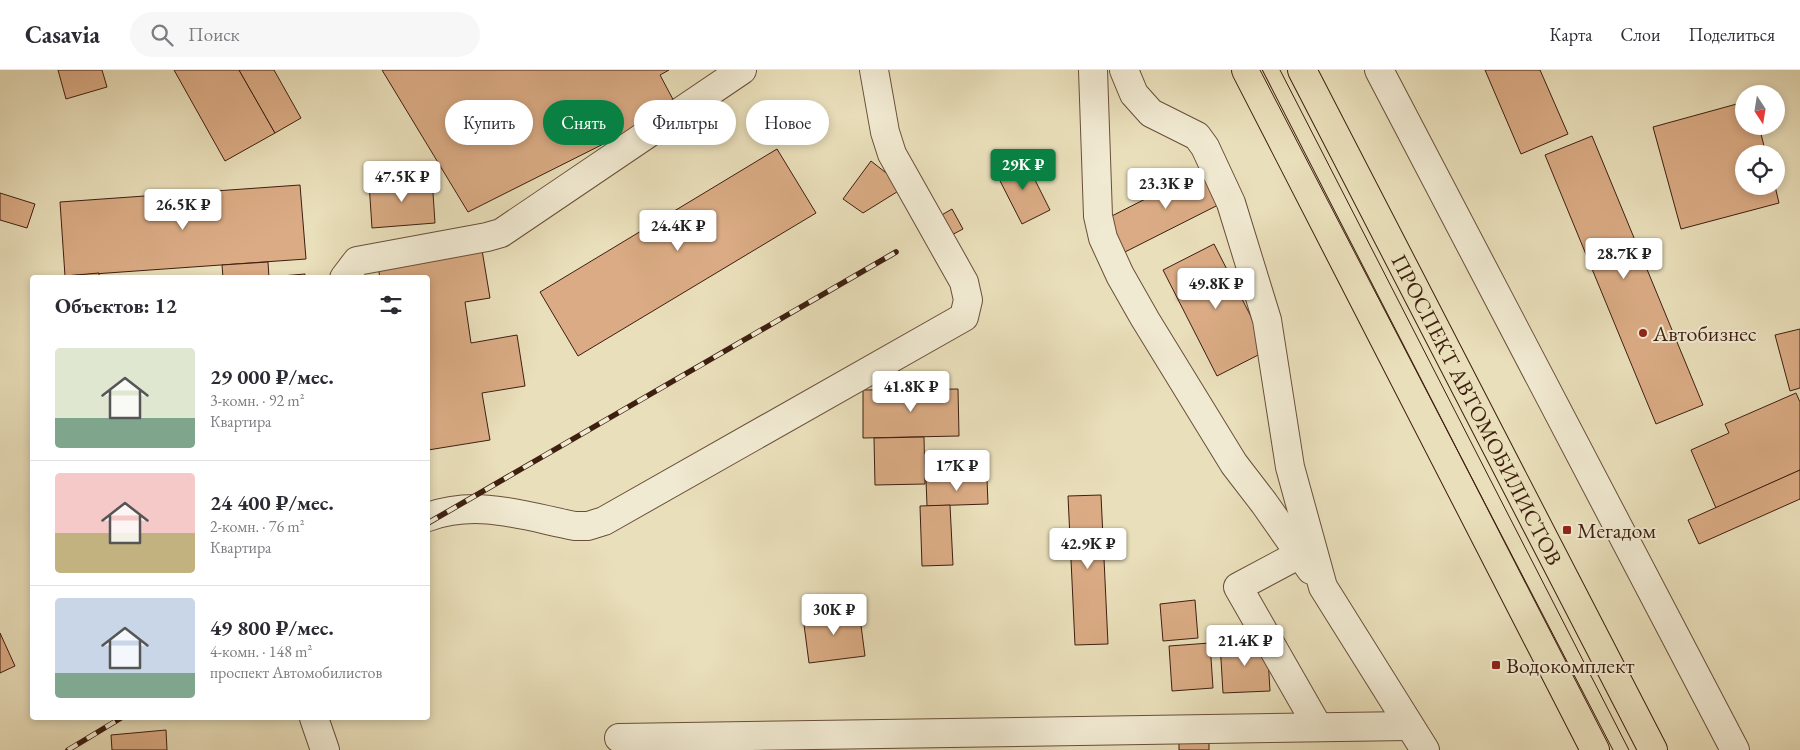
<!DOCTYPE html>
<html lang="ru">
<head>
<meta charset="utf-8">
<style>
	:root { --surface:#fff; --page:#f7f7f7; --text:#2b2b33; --muted:#7c7c81; --line:#e1e1e2; --accent:#0b8043 }
	body { margin:0; font-family:"EB Garamond",serif; background:var(--page); color:var(--text); height:100vh; display:flex; flex-direction:column; font-size:19px; white-space:nowrap }
	* { box-sizing:border-box; margin:0 }
	p { font-size:16px; color:var(--muted) }
	.icon { flex:none; width:28px; height:28px; fill:none; stroke:currentColor; stroke-width:2; stroke-linecap:round; stroke-linejoin:round }
	.map { position:relative; flex:1; overflow:hidden }
	.drawer { position:absolute; left:30px; top:205px; width:400px; height:445px; display:flex; flex-direction:column; background:var(--surface); border-radius:5px; box-shadow:0 2px 8px #0003 }
	.drawer>* { flex:none }
	.guide { position:absolute; left:445px; top:30px; width:475px; height:45px; display:flex; gap:10px }
	.needle { width:32px; rotate:168deg }
	.buttons { position:absolute; left:1735px; top:15px; display:grid; gap:10px }
	.buttons a { display:grid; place-items:center; width:50px; height:50px; border-radius:50%; background:var(--surface); box-shadow:0 2px 8px #0003; font-size:25px }
	.price { position:absolute; translate:-50% -42px; padding:0 11px; border-radius:5px; background:#fff; color:#222; font-size:16px; line-height:32px; filter:drop-shadow(0 1px 2px #0008) }
	.price::after { content:''; position:absolute; left:50%; top:30px; width:15px; height:11px; margin-left:-8px; background:inherit; clip-path:polygon(0 0,100% 0,50% 100%) }
	.price.selected { background:var(--accent); color:#fff }
	ul { padding:0; list-style:none }
	li { display:flex; align-items:center; gap:15px; height:125px; padding:0 25px }
	li+li { border-top:1px solid var(--line) }
	li span { display:grid; place-items:center; flex:none; width:140px; height:100px; border-radius:5px; color:#555 }
	li>.icon { margin-inline-start:auto }
	span .icon { width:60px; height:60px; fill:#fffc; stroke-width:1 }
	li b { font-size:21px }
	h2 { display:flex; justify-content:space-between; align-items:center; height:60px; padding:0 25px; font-size:21px }
	.tag { padding:0 18px; border-radius:22px; background:var(--surface); box-shadow:0 2px 8px #0003; font-size:18px; line-height:45px }
	.tag.selected { background:var(--accent); color:#fff }
	header { display:flex; align-items:center; gap:30px; box-sizing:border-box; height:70px; padding:0 25px; background:var(--surface); border-bottom:1px solid var(--line) }
	header strong { font-size:24px }
	nav { display:flex; gap:28px; margin-inline-start:auto; font-size:18px }
	.search { width:350px; height:45px; background:var(--page); display:flex; align-items:center; gap:12px; box-sizing:border-box; padding:0 18px; border-radius:28px; color:var(--muted); font-size:19px }
	.map>svg:first-child { display:block }
	.building { fill:#daab84; stroke:#3e1f10 }
	.lines { fill:none; stroke-linecap:round; stroke-linejoin:round }
	.minor-casing { stroke:#694f3a; stroke-width:30 }
	.major-casing { stroke:#3e1f10; stroke-width:30 }
	.minor { stroke:#f1ead2; stroke-width:28 }
	.major { stroke:#e9dfba; stroke-width:28 }
	.tram { stroke:#3e1f10; stroke-width:1 }
	.rail-casing { stroke:#3e1f10; stroke-width:5.5 }
	.rail { stroke:#f1ead2; stroke-width:4; stroke-dasharray:11; stroke-linecap:butt }
	.poi-dot { fill:#8f2418; stroke:#f1ead2; stroke-width:2 }
	.labels { text-anchor:middle; dominant-baseline:central; stroke-width:4; stroke-linejoin:round; paint-order:stroke }
	.poi-label { font-size:22px; fill:#3e1f10; stroke:#f1ead2; text-anchor:start }
	.street-label { font-size:22px; fill:#3e1f10; stroke:#f1ead2 }
</style>
</head>
<body>
<header>
<strong>Casavia</strong>
<div class="search"><svg class="icon" aria-label="search" viewBox="0 0 24 24"><circle cx="10" cy="10" r="6"/><path d="M15 15l6 6"/></svg>Поиск</div>
<nav><a>Карта</a><a>Слои</a><a>Поделиться</a></nav>
</header>
<div class="map">
<svg width="1800" height="680" viewBox="0 0 1800 680">
	<rect width="100%" height="100%" fill="#e9dfba"/>
	<filter id="stains"><feTurbulence type="fractalNoise" baseFrequency=".004" numOctaves="4"/><feColorMatrix values="0 0 0 0 .2 0 0 0 0 .09 0 0 0 0 .02 0 0 0 .5 -.17"/></filter>
	<radialGradient id="worn" r=".72"><stop offset=".6" stop-color="#630" stop-opacity="0"/><stop offset="1" stop-color="#630" stop-opacity=".3"/></radialGradient>
	<g class="building">
		<path d="M58,0H102L107,17L66,29Z"/>
		<path d="M174,0H239L275,63L225,91Z"/>
		<path d="M239,0H274L301,48L275,63Z"/>
		<path d="M382,0H669L660,5L677,37L468,142Z"/>
		<path d="M1485,0H1540L1568,64L1521,84Z"/>
		<path d="M1744,32V56H1759L1766,84H1744V116H1775L1779,133L1681,159L1653,57Z"/>
		<path d="M1592,66L1703,335L1656,354L1545,85Z"/>
		<path d="M777,79L816,143L578,286L540,222Z"/>
		<path d="M1024,88L1050,140L1022,154L996,103Z"/>
		<path d="M871,91L890,106L900,120L863,143L843,129Z"/>
		<path d="M1210,96L1228,130L1121,184L1104,150Z"/>
		<path d="M432,108L435,153L372,158L369,113Z"/>
		<path d="M300,115L306,189L65,206L60,132Z"/>
		<path d="M0,123L35,134L27,158L0,150Z"/>
		<path d="M952,139L963,159L944,169L933,150Z"/>
		<path d="M481,174L490,228L465,232L471,273L517,265L525,316L482,323L490,370L428,380V208H380L377,191Z"/>
		<path d="M1214,174L1268,280L1217,306L1163,200Z"/>
		<path d="M268,192L269,208H223L222,195Z"/>
		<path d="M99,203V208H65V206Z"/>
		<path d="M305,204V208H269V207Z"/>
		<path d="M1800,259V318L1790,321L1775,265Z"/>
		<path d="M958,319L959,366L863,368V320Z"/>
		<path d="M1796,323L1800,332V400L1716,438L1691,380L1729,363L1725,354Z"/>
		<path d="M924,367L925,414L875,415L874,368Z"/>
		<path d="M1800,400V429L1699,474L1688,450Z"/>
		<path d="M987,409L988,434L927,436L926,410Z"/>
		<path d="M1101,425L1108,574L1075,575L1068,426Z"/>
		<path d="M950,435L953,495L922,496L920,436Z"/>
		<path d="M1195,530L1198,568L1163,571L1160,534Z"/>
		<path d="M859,540L865,586L809,593L803,547Z"/>
		<path d="M0,563L15,596L0,603Z"/>
		<path d="M1267,571L1270,621L1223,623L1220,573Z"/>
		<path d="M1210,573L1213,618L1172,621L1169,576Z"/>
		<path d="M166,660L167,680H112L111,665Z"/>
		<rect x="1179" y="664" width="30" height="16"/>
	</g>
	<g class="lines">
		<defs>
			<g id="minor">
				<path d="M1093,0L1098,146L1103,168L1120,205L1145,249L1234,394L1264,433L1311,500"/>
				<path d="M1124,0L1134,24L1151,43L1197,66L1205,77L1231,133L1267,250L1290,397L1323,517L1425,680"/>
				<path d="M1379,0L1735,680"/>
				<path d="M344,208L357,191L487,167L501,163L742,0"/>
				<path d="M428,447C478,429 524,446 575,456H588L604,451L964,247L968,230L964,212L892,84L885,62L874,0"/>
				<path d="M1300,484L1238,517L1318,657"/>
				<path d="M314,648L325,680"/>
				<path d="M619,668L1409,656"/>
			</g>
			<g id="major">
				<path d="M1246,0L1595,680"/>
				<path id="s1" d="M1302,0L1653,680"/>
			</g>
		</defs>
		<use href="#minor" class="minor-casing"/>
		<use href="#major" class="major-casing"/>
		<use href="#minor" class="minor"/>
		<use href="#major" class="major"/>
		<g class="tram">
			<path d="M1260,0L1613,680"/>
			<path d="M1280,0L1629,680"/>
		</g>
		<defs>
			<g id="rail">
				<path d="M428,453L896,182"/>
				<path d="M68,680L121,648"/>
			</g>
		</defs>
		<use href="#rail" class="rail-casing"/>
		<use href="#rail" class="rail"/>
	</g>
	<g class="poi-dot">
		<circle cx="1643" cy="263" r="5"/>
		<rect x="1562" y="455" width="10" height="10" rx="2.5"/>
		<rect x="1491" y="590" width="10" height="10" rx="2.5"/>
	</g>
	<g class="labels">
		<g class="poi-label">
			<text x="1653" y="263">Автобизнес</text>
			<text x="1577" y="460">Мегадом</text>
			<text x="1506" y="595">Водокомплект</text>
		</g>
		<g class="street-label">
			<text stroke="none"><textPath href="#s1" startOffset="382">ПРОСПЕКТ АВТОМОБИЛИСТОВ</textPath></text>
		</g>
	</g>
	<rect width="100%" height="100%" filter="url(#stains)"/>
	<rect width="100%" height="100%" fill="url(#worn)"/>
</svg>
<div class="buttons">
<a><svg class="needle" viewBox="-14 -14 28 28"><path d="M0-13l5 13h-10z" fill="#e53935"/><path d="M0 13l5-13h-10z" fill="#7c7c81"/></svg></a>
<a><svg class="icon" aria-label="locate" viewBox="0 0 24 24"><circle cx="12" cy="12" r="6"/><path d="M12 2v4M12 18v4M2 12h4M18 12h4"/></svg></a>
</div>
<b class="price selected" style="left:1023px;top:121px">29K ₽</b>
<b class="price" style="left:402px;top:133px">47.5K ₽</b>
<b class="price" style="left:1166px;top:140px">23.3K ₽</b>
<b class="price" style="left:183px;top:161px">26.5K ₽</b>
<b class="price" style="left:678px;top:182px">24.4K ₽</b>
<b class="price" style="left:1624px;top:210px">28.7K ₽</b>
<b class="price" style="left:1216px;top:240px">49.8K ₽</b>
<b class="price" style="left:911px;top:343px">41.8K ₽</b>
<b class="price" style="left:957px;top:422px">17K ₽</b>
<b class="price" style="left:1088px;top:500px">42.9K ₽</b>
<b class="price" style="left:834px;top:566px">30K ₽</b>
<b class="price" style="left:1245px;top:597px">21.4K ₽</b>
<div class="guide">
<a class="tag">Купить</a>
<a class="tag selected">Снять</a>
<a class="tag">Фильтры</a>
<a class="tag">Новое</a>
</div>
<section class="drawer">
<h2>Объектов: 12<svg class="icon" aria-label="filters" viewBox="0 0 24 24"><path d="M4 7h16M4 17h16"/><circle cx="9" cy="7" r="2"/><circle cx="15" cy="17" r="2"/></svg></h2>
<ul>
<li><span style="background:linear-gradient(#dfe7d0 70%,#7fa58c 0)"><svg class="icon" aria-label="home" viewBox="0 0 24 24"><path d="M3 11l9-7 9 7M6 9v11h12V9"/></svg></span><div><b>29 000 ₽/мес.</b><p>3-комн. · 92 m²</p><p>Квартира</p></div></li>
<li><span style="background:linear-gradient(#f6c9c9 60%,#c2b280 0)"><svg class="icon" aria-label="home" viewBox="0 0 24 24"><path d="M3 11l9-7 9 7M6 9v11h12V9"/></svg></span><div><b>24 400 ₽/мес.</b><p>2-комн. · 76 m²</p><p>Квартира</p></div></li>
<li><span style="background:linear-gradient(#c9d6e8 75%,#7fa58c 0)"><svg class="icon" aria-label="home" viewBox="0 0 24 24"><path d="M3 11l9-7 9 7M6 9v11h12V9"/></svg></span><div><b>49 800 ₽/мес.</b><p>4-комн. · 148 m²</p><p>проспект Автомобилистов</p></div></li>
</ul>
</section>
</div>
</body>
</html>
